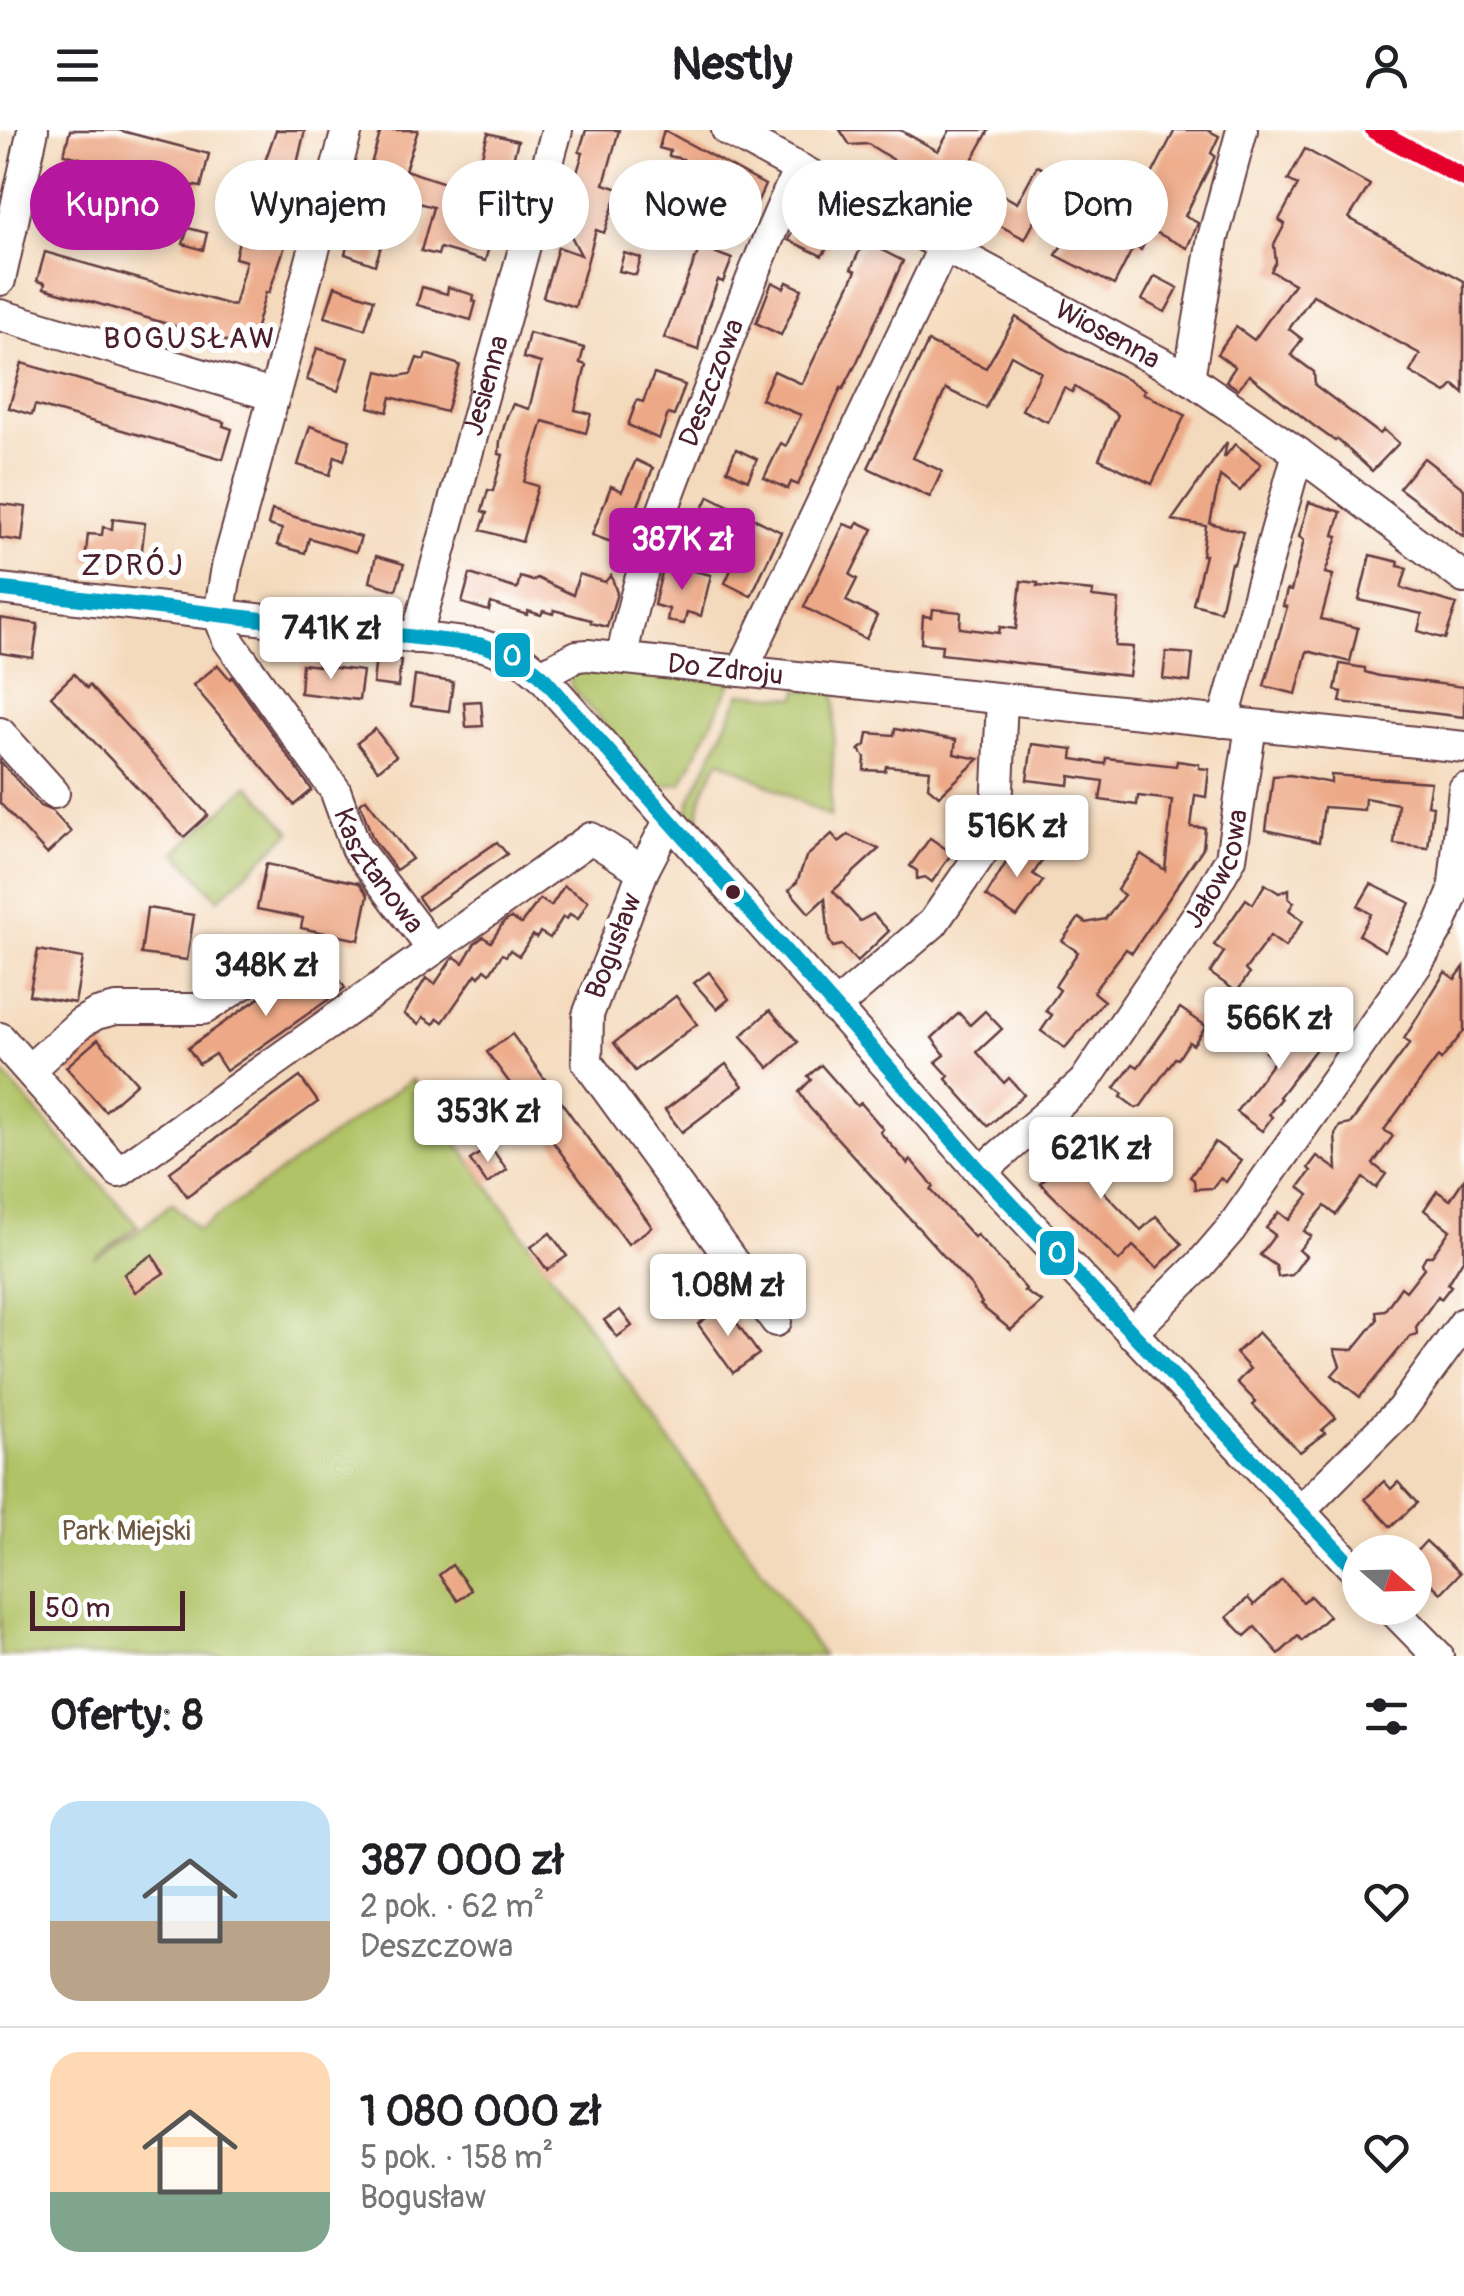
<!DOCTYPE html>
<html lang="pl">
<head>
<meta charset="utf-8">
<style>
	:root { --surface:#fff; --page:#f6f6f6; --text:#202124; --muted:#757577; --line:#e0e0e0; --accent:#b5179e }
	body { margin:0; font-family:Pangolin,sans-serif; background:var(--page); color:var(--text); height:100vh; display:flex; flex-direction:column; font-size:38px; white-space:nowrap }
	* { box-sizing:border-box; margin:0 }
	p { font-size:32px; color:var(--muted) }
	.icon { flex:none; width:55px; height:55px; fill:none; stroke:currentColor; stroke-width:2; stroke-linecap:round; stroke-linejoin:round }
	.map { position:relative; height:1526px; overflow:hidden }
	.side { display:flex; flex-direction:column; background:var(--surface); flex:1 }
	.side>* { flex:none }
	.hud { position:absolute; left:30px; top:30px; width:1405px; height:90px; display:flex; gap:20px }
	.needle { width:65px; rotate:110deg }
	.controls { position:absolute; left:1342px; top:1405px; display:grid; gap:20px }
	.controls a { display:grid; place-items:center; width:90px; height:90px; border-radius:50%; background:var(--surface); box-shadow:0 5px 15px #0003; font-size:50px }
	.scale { position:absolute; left:30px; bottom:25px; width:155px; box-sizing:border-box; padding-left:10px; border:5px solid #4a1f2b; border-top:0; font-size:28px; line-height:35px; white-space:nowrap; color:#4a1f2b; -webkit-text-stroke:8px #fff; paint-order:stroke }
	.price { position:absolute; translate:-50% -85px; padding:0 22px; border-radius:10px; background:#fff; color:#222; font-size:32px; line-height:65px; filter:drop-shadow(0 2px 5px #0008) }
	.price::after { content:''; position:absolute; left:50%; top:60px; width:30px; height:22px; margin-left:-15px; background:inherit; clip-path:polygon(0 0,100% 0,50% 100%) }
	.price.current { background:var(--accent); color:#fff }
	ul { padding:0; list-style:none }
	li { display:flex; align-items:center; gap:30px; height:250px; padding:0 50px }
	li+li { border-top:2px solid var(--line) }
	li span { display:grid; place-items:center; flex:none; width:280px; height:200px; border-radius:30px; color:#555 }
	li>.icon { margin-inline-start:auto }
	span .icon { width:120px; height:120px; fill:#fffc; stroke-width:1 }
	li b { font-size:42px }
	h2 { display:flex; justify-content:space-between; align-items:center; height:120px; padding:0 50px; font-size:42px }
	.tag { padding:0 35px; border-radius:45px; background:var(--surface); box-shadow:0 5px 15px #0003; font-size:35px; line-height:90px }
	.tag.current { background:var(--accent); color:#fff }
	header { display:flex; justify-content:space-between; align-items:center; height:130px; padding:0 50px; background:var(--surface); font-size:45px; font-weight:700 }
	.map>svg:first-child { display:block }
	.green { fill:#b0c366; stroke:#7d7148; stroke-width:2.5 }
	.building { fill:#eda987 }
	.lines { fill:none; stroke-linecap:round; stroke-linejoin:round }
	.minor-casing { stroke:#643b41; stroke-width:34 }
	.minor { stroke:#fff; stroke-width:30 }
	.bus-1-casing { stroke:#fff; stroke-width:22 }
	.bus-1 { stroke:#04a2c6; stroke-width:15 }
	.rail-1-casing { stroke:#fff; stroke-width:25 }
	.rail-1 { stroke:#e4002b; stroke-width:18 }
	.bus-dot { fill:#4a1f2b; stroke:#fff; stroke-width:4 }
	.labels { text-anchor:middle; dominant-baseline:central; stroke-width:10; stroke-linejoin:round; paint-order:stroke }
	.street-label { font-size:28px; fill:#4a1f2b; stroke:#fff }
	.park-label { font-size:28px; fill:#6e5840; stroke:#fff }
	.neighbourhood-label { font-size:30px; letter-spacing:2.5px; fill:#4a1f2b; stroke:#fff }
	.line-badge { stroke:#fff; stroke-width:4 }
	.badge-label { font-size:28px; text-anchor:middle; font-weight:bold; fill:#fff }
</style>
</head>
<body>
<header><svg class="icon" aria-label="menu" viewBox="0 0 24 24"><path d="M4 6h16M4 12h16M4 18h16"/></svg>Nestly<svg class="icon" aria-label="person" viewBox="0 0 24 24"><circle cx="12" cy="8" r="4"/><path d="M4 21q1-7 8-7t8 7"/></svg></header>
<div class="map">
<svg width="1464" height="1526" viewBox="0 0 1464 1526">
	<rect width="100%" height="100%" fill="#fff"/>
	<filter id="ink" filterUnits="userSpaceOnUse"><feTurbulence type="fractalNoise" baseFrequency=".01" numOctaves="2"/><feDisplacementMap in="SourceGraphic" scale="20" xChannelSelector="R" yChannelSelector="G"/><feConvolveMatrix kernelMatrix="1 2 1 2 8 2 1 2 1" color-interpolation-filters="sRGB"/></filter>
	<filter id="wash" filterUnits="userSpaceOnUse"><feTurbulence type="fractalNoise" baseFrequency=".0048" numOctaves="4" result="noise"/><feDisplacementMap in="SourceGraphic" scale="40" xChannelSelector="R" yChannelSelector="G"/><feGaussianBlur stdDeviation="2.25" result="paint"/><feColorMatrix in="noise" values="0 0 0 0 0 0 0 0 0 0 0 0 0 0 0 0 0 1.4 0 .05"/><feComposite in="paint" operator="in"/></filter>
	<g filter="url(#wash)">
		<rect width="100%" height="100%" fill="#f4dabc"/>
		<g class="green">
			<path d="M577,538L732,551L682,653L660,657L571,557L570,546Z"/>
			<path d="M799,559L836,563L830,687L720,630C707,652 697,668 699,695L688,682L690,671L741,563L797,568Z"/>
			<path d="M249,655L291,702L218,769L176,722Z"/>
			<path d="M0,940L138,1096L94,1128L137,1102L172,1073L198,1100L412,949L823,1526H0Z"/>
		</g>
		<g id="blocks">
			<g class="building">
				<path d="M70,0H118L209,24L201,57L164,51L163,58L89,39L91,31L64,24Z"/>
				<path d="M276,0H305L282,98L290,101L269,163L266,162L250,218L44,158L45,153L37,151L45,122L234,176L246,131L235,128L240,106L246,108L264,34Z"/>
				<path d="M381,0H418L405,40L472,62L488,3L518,11L485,131L440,118L438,125L421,121L433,77L397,67L375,135L345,124Z"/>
				<path d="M586,0H619L604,54L619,59L604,103L596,100L575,177L543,167L558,117L581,125L557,79L567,75L583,23L579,22Z"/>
				<path d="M664,0L765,55L751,86L709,66L704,76L668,57L683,29L669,26L670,21L659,18Z"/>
				<path d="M840,0H900L938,21L950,0H989L965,43L1017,73L1037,36L1058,47L1025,109L897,40V32L868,14L850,15Z"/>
				<path d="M1175,0H1207L1219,6L1211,23L1215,26L1185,86L1198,93L1187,118L1151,100L1141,120L1134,116L1114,155L1056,125L1081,82L1080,72L1094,48L1126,66L1133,52L1145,58Z"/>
				<path d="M1305,19L1370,55L1349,88L1464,151V264L1454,255L1446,263L1410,242L1420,224L1313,165L1289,199L1302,209L1291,225L1314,242L1315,255L1380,304L1384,300L1399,313L1372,341L1337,309L1335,311L1314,296L1249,245L1238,259L1226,251L1235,237L1217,224L1236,197L1254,210L1294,154L1271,141L1276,132L1274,115L1285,94L1279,90L1298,55L1288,50Z"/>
				<path d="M807,76L840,99L822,126L788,110Z"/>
				<path d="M188,98L207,103L203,120L183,114Z"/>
				<path d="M864,111L903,131L857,232L843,259L841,258L798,355L791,352L788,359L764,348L781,313L786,316L801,285L761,269L774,241L802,254L856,141L851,139Z"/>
				<path d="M700,117L732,129L723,152L718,150L704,189L698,220L664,208Z"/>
				<path d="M624,123L641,128L636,145L619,141Z"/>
				<path d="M1155,146L1178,158L1165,182L1142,170Z"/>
				<path d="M772,152L784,158L787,152L802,159L781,205L756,193Z"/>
				<path d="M335,156L374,169L365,199L325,187Z"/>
				<path d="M422,157L447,164L448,157L474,165L473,171L476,172L471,190L417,175Z"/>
				<path d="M1016,187L1066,220L1118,244L1145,260L1143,263L1185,285L1152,354L1099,329L1118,285L1075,257L1072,262L1064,258L1048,292L1022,280L1041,242L1011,225L986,278L946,259L913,328L942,341L930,367L868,338L928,212L986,238Z"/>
				<path d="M529,203L584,218L580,233L586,235L575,280L591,284L586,303L543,291L524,352L538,356L522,412L481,400L487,383L482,381L488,360L493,361L503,325L499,324L500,311L507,286L513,274L529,279L541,233L523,228Z"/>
				<path d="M317,218L348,228L338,261L307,250Z"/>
				<path d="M426,224L460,235L446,282L391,267L387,282L369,277L378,241L398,246L411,244L417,228L424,230Z"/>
				<path d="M22,233L224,292L223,296L232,299L223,329L35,275L32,285L9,278Z"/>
				<path d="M654,244L685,255L674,286L668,284L659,309L628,295L637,270L643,272Z"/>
				<path d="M310,296L350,310L344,330L335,326L330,345L298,335Z"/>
				<path d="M1227,312L1224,328L1235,314L1261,334L1240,361L1220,346L1210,393L1243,402L1234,434L1231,433L1220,481L1193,474L1205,425H1202L1206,396L1172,390Z"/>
				<path d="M736,319L757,329L748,350L727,340Z"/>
				<path d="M1424,328L1464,359V407L1399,358Z"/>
				<path d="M636,330L653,338L622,416L592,405L611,356L622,361Z"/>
				<path d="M709,366L781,402L751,466L725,453L745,409L716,395L712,403L695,395Z"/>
				<path d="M1309,372L1341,382L1334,405L1338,406L1325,443L1333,445L1321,489L1358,498L1350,532L1307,521L1296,564L1264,556L1287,477L1283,476L1287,460L1291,461L1304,410L1299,407Z"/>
				<path d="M0,374L26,377L22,411L0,408Z"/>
				<path d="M272,380L361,407L356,422L309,408L305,423L277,415L282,399L268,395Z"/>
				<path d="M113,389L145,393L141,428L102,423L101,433L85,431L88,404L102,405L103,397L112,399Z"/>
				<path d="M858,392L873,399L850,445L857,449L846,471L877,486L866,509L804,477L844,394L855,398Z"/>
				<path d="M1370,425L1399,432L1398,436L1407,438L1401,458L1457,474L1445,509L1418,501L1422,484L1359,470Z"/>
				<path d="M376,426L404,434L396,460L370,452Z"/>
				<path d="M664,434L711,445L701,486L687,482L684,494L667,491L669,479L654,475Z"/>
				<path d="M470,444L517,459L520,447L533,451L537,448L573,465L579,444L605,452L611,445L617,463L607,497L591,493V490L554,480L553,484L543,481L541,485L528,481L527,485L491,473L489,481L462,473Z"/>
				<path d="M1021,451L1038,453L1037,456L1093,461L1092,467L1119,470L1115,516L1133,517L1129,546L941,524L942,515L921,513L923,486L932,487L933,479L961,482L960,498L999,503L1000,497L1016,499Z"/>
				<path d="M0,488L38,494L33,528L0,523Z"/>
				<path d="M1166,522L1193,524L1190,552L1163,549Z"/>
				<path d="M376,527L401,530L398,557L373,554Z"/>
				<path d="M302,534L363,541L359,570L300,563Z"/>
				<path d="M1340,534L1365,538V542L1379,546L1464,557V587L1340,572L1342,562L1335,560Z"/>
				<path d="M218,535L230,549L232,547L312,660L294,675L193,555Z"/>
				<path d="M74,544L87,558L89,555L208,685L184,707L51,566Z"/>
				<path d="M415,546L453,552L449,581L411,576Z"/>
				<path d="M481,571L483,596L466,597L464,572Z"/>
				<path d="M375,599L396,626L378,640L357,613Z"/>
				<path d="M895,599L956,610L954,624L979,629L939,666L928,657L930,640L886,636L885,641L864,640L865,627L859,620L866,615L868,603L894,605Z"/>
				<path d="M1032,614L1073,619L1072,629L1105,634L1106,628L1176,636L1177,631L1199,634V638L1209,639L1206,667L1195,665L1191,697L1205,698L1203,718L1132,823L1126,819L1093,862L1104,871L1065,918L1041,901L1052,885L1046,881L1060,860L1055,856L1078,822L1062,811L1079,788L1086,793L1105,789L1124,765L1117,760L1141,724L1165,740L1172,670L1138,666L1137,675L1100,670L1103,651L1070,646L1069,655L1027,650Z"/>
				<path d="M0,631L40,676L52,681L71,702L47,724L0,673Z"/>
				<path d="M1290,645L1331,653V645L1431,652L1427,675L1433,676L1428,718L1394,714L1398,674L1365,668L1364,680L1324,677L1319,712L1266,700L1273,646Z"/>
				<path d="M366,669L412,729L396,740L373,709L360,673Z"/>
				<path d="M832,704L839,712L848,705L879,719L833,761L860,791L873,784L889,801L857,832L842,815L833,817L829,810L825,768L809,783L789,760L797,752L806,727Z"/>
				<path d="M930,708L952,723L932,752L925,747L917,749V741L910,736Z"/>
				<path d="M1019,711L1044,728L1033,744L1043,751L1017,787L986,766Z"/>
				<path d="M497,712L507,724L427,780L418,767Z"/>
				<path d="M266,734L359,753L368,765L359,810L301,798L303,788L257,779Z"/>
				<path d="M1265,754L1279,763L1289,759V769L1294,772L1289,780L1303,791L1285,817L1270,806L1245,840L1249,844L1237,862L1210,843L1224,822L1214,815L1246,769L1253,774Z"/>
				<path d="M1371,754L1410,773L1385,821L1359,805L1371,784L1358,776Z"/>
				<path d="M564,756L588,771L578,789L570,784L567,789L563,787L550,808L540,802L537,808L533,805L519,826L510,820L506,826L502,824L490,843L485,839L479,847L476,844L443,892L438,888L434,894L423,887L419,894L404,884L426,848L435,854L451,830L455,827L463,833L475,813L483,807L491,812L503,793L511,788L521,794L540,769L551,776Z"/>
				<path d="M147,778L194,785L187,830L141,824Z"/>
				<path d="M38,820L83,828L75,873L29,865Z"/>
				<path d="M303,837L316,855L334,842L345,858L226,941L215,924L199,934L188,918Z"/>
				<path d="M1464,837V901L1441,930L1438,927L1384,1000L1393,1006L1373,1034L1386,1044L1376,1058L1363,1048L1336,1085L1325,1076L1304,1101L1311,1106L1299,1120L1306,1126L1292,1145L1278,1147L1276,1136L1260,1125L1275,1105L1266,1098L1279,1082L1289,1090L1309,1065L1299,1057L1311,1041L1308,1038L1317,1026L1337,1040L1335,1004L1340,996L1350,994L1410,913L1404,909L1445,842L1455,849Z"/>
				<path d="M709,842L729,869L717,879L694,853Z"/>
				<path d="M676,866L697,894L635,941L614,913Z"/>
				<path d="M1180,878L1206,896L1193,915L1189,912L1178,929L1175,928L1141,976L1136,978L1121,967L1123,964L1115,958L1133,934L1138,937Z"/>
				<path d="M770,880L798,912L769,938L741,906Z"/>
				<path d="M985,881L1002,899L977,922L1004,953L1009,948L1024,965L988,996L946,949L949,946L936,932L945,925L932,908L959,883L970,895Z"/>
				<path d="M1290,888L1322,911L1279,967L1281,969L1269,984L1272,987L1262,1001L1236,982L1275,930L1265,922Z"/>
				<path d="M512,904L652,1097L628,1114L487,922Z"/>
				<path d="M98,909L137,953L105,981L66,937Z"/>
				<path d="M726,934L743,956L682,1002L665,980Z"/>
				<path d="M821,935L857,976L861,973L883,999L880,1002L908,1034L911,1030L934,1057L931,1060L974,1107L977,1105L1005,1135L1026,1159L1024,1161L1042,1172L1011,1200L980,1175L982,1173L971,1156L809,977L799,962L811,950L808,946Z"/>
				<path d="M300,947L318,972L187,1066L170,1042Z"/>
				<path d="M461,965L471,980L447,997L437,982Z"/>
				<path d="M1105,993L1113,1003L1079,1036L1141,1100L1156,1086L1182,1114L1157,1138L1133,1116L1119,1131L1040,1053L1049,1045L1036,1031L1052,1018L1053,1010L1060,1011L1070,1002L1080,1014Z"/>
				<path d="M1215,1012L1241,1031L1226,1052L1220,1048L1212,1058L1195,1059L1194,1050L1190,1047Z"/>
				<path d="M490,1016L507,1040L487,1054L470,1030Z"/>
				<path d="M1464,1049V1128L1448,1154L1451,1156L1441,1169L1438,1166L1416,1197L1417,1204L1410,1206L1360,1267L1332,1245L1340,1236L1334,1219L1353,1220L1377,1190L1376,1181L1385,1180L1401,1157L1406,1161L1424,1138L1422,1133L1426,1126H1432L1450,1100L1424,1080L1437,1061L1450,1070Z"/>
				<path d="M550,1103L567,1126L547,1140L531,1117Z"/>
				<path d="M152,1125L164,1143L135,1162L124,1144Z"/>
				<path d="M724,1175L759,1224L733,1243L698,1194Z"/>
				<path d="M620,1180L632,1196L617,1207L604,1190Z"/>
				<path d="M1258,1202L1336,1288L1322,1300L1325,1303L1300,1322L1253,1275L1256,1272L1237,1252L1250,1239L1236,1223Z"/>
				<path d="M1384,1351L1391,1359L1398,1352L1417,1373L1391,1397L1365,1369Z"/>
				<path d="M1426,1411L1460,1443L1441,1463L1415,1439V1423Z"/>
				<path d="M452,1435L471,1460L458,1471L439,1445Z"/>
				<path d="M1282,1450L1303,1472L1310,1466L1329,1486L1302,1511L1298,1506L1279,1524L1255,1497L1245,1506L1227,1487L1248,1468L1254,1475Z"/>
			</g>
		</g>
	</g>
	<g filter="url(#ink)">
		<use href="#blocks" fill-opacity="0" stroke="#643b41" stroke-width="2.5"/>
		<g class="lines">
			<defs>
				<g id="minor">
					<path id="s1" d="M347,0L227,437L219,486L228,510L335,660L356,718L433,820"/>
					<path id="s2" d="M727,0L1189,248L1298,323L1464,448"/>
					<path d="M0,150L33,0"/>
					<path d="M0,185L272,265"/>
					<path d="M1189,248L1213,108L1242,0"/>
					<path d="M0,459L481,515L520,528L541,545L981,1042L1360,1445"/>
					<path id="s3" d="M416,508L557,0"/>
					<path id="s4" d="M622,528C637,440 671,357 704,273C734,194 763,116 799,39"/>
					<path d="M742,541L944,116"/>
					<path id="s5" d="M541,545L577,526L588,525L1464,617"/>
					<path d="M1223,592L1298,323"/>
					<path d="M0,603L54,663"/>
					<path d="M669,691L643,741L588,885L587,932L776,1191"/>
					<path d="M834,878L933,793L996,702L1002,569"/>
					<path d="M0,908L119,1042L591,708L643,741"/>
					<path d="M29,940L81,893L96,884L116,879H204L256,845"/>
					<path id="s6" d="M981,1042L1084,952L1202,778L1231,728L1251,596"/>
					<path d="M1131,1203L1199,1136L1230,1100L1417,834L1440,795L1453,763L1464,659"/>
					<path d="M1300,1381L1401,1280L1464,1193"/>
					<path d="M1391,1478L1438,1526"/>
				</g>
			</defs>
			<use href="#minor" class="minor-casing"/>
			<use href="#minor" class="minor"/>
			<defs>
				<path id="bus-1" d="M0,459L481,515L520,528L541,545L981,1042L1360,1445"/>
			</defs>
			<use href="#bus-1" class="bus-1-casing"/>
			<use href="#bus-1" class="bus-1"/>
			<defs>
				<path id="rail-1" d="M1374,0L1464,48"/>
			</defs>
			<use href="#rail-1" class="rail-1-casing"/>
			<use href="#rail-1" class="rail-1"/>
		</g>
	</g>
	<circle class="bus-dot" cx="733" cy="762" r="9"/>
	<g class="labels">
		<g class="street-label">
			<text stroke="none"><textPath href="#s2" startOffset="432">Wiosenna</textPath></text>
			<text stroke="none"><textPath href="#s4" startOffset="290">Deszczowa</textPath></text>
			<text stroke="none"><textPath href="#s3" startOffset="262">Jesienna</textPath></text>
			<text stroke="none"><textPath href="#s5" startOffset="190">Do Zdroju</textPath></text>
			<text stroke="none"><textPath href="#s6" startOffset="390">Jałowcowa</textPath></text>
			<text stroke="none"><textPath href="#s1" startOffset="805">Kasztanowa</textPath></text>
			<text transform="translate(614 816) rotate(-69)">Bogusław</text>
		</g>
		<g class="park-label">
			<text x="126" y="1401">Park Miejski</text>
		</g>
		<g class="neighbourhood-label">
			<text x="190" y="208">BOGUSŁAW</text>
			<text x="133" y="435">ZDRÓJ</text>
		</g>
	</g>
	<g class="line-badge">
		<rect x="493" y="501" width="39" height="48" rx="10" fill="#04a2c6"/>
		<rect x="1038" y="1099" width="38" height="48" rx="10" fill="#04a2c6"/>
	</g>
	<g class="badge-label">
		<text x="512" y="535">0</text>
		<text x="1057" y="1132">0</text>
	</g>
</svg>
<div class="controls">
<a><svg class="needle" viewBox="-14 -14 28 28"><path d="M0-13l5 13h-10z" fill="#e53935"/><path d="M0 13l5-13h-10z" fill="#757577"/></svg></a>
</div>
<div class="scale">50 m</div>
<b class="price current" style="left:682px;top:463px">387K zł</b>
<b class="price" style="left:331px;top:552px">741K zł</b>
<b class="price" style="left:1017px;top:750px">516K zł</b>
<b class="price" style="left:266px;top:889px">348K zł</b>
<b class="price" style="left:1279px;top:942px">566K zł</b>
<b class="price" style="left:488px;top:1035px">353K zł</b>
<b class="price" style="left:1101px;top:1072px">621K zł</b>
<b class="price" style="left:728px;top:1209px">1.08M zł</b>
<div class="hud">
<a class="tag current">Kupno</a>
<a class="tag">Wynajem</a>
<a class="tag">Filtry</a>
<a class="tag">Nowe</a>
<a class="tag">Mieszkanie</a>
<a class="tag">Dom</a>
</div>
</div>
<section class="side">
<h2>Oferty: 8<svg class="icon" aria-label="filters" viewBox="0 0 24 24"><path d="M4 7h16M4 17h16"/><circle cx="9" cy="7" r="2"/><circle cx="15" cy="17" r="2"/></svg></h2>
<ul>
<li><span style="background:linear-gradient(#bfe0f5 60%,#b9a48a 0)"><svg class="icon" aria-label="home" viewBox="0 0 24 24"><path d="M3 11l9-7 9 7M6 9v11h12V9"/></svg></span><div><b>387 000 zł</b><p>2 pok. · 62 m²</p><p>Deszczowa</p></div><svg class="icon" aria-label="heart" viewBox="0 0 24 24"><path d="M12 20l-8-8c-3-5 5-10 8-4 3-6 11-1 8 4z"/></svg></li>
<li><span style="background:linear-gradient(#ffd9b3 70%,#7fa58c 0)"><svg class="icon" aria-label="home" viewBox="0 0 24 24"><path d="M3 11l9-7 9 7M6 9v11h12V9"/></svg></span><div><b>1 080 000 zł</b><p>5 pok. · 158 m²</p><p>Bogusław</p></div><svg class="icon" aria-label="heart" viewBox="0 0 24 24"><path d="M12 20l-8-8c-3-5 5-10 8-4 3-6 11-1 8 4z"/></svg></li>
</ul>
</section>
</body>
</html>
